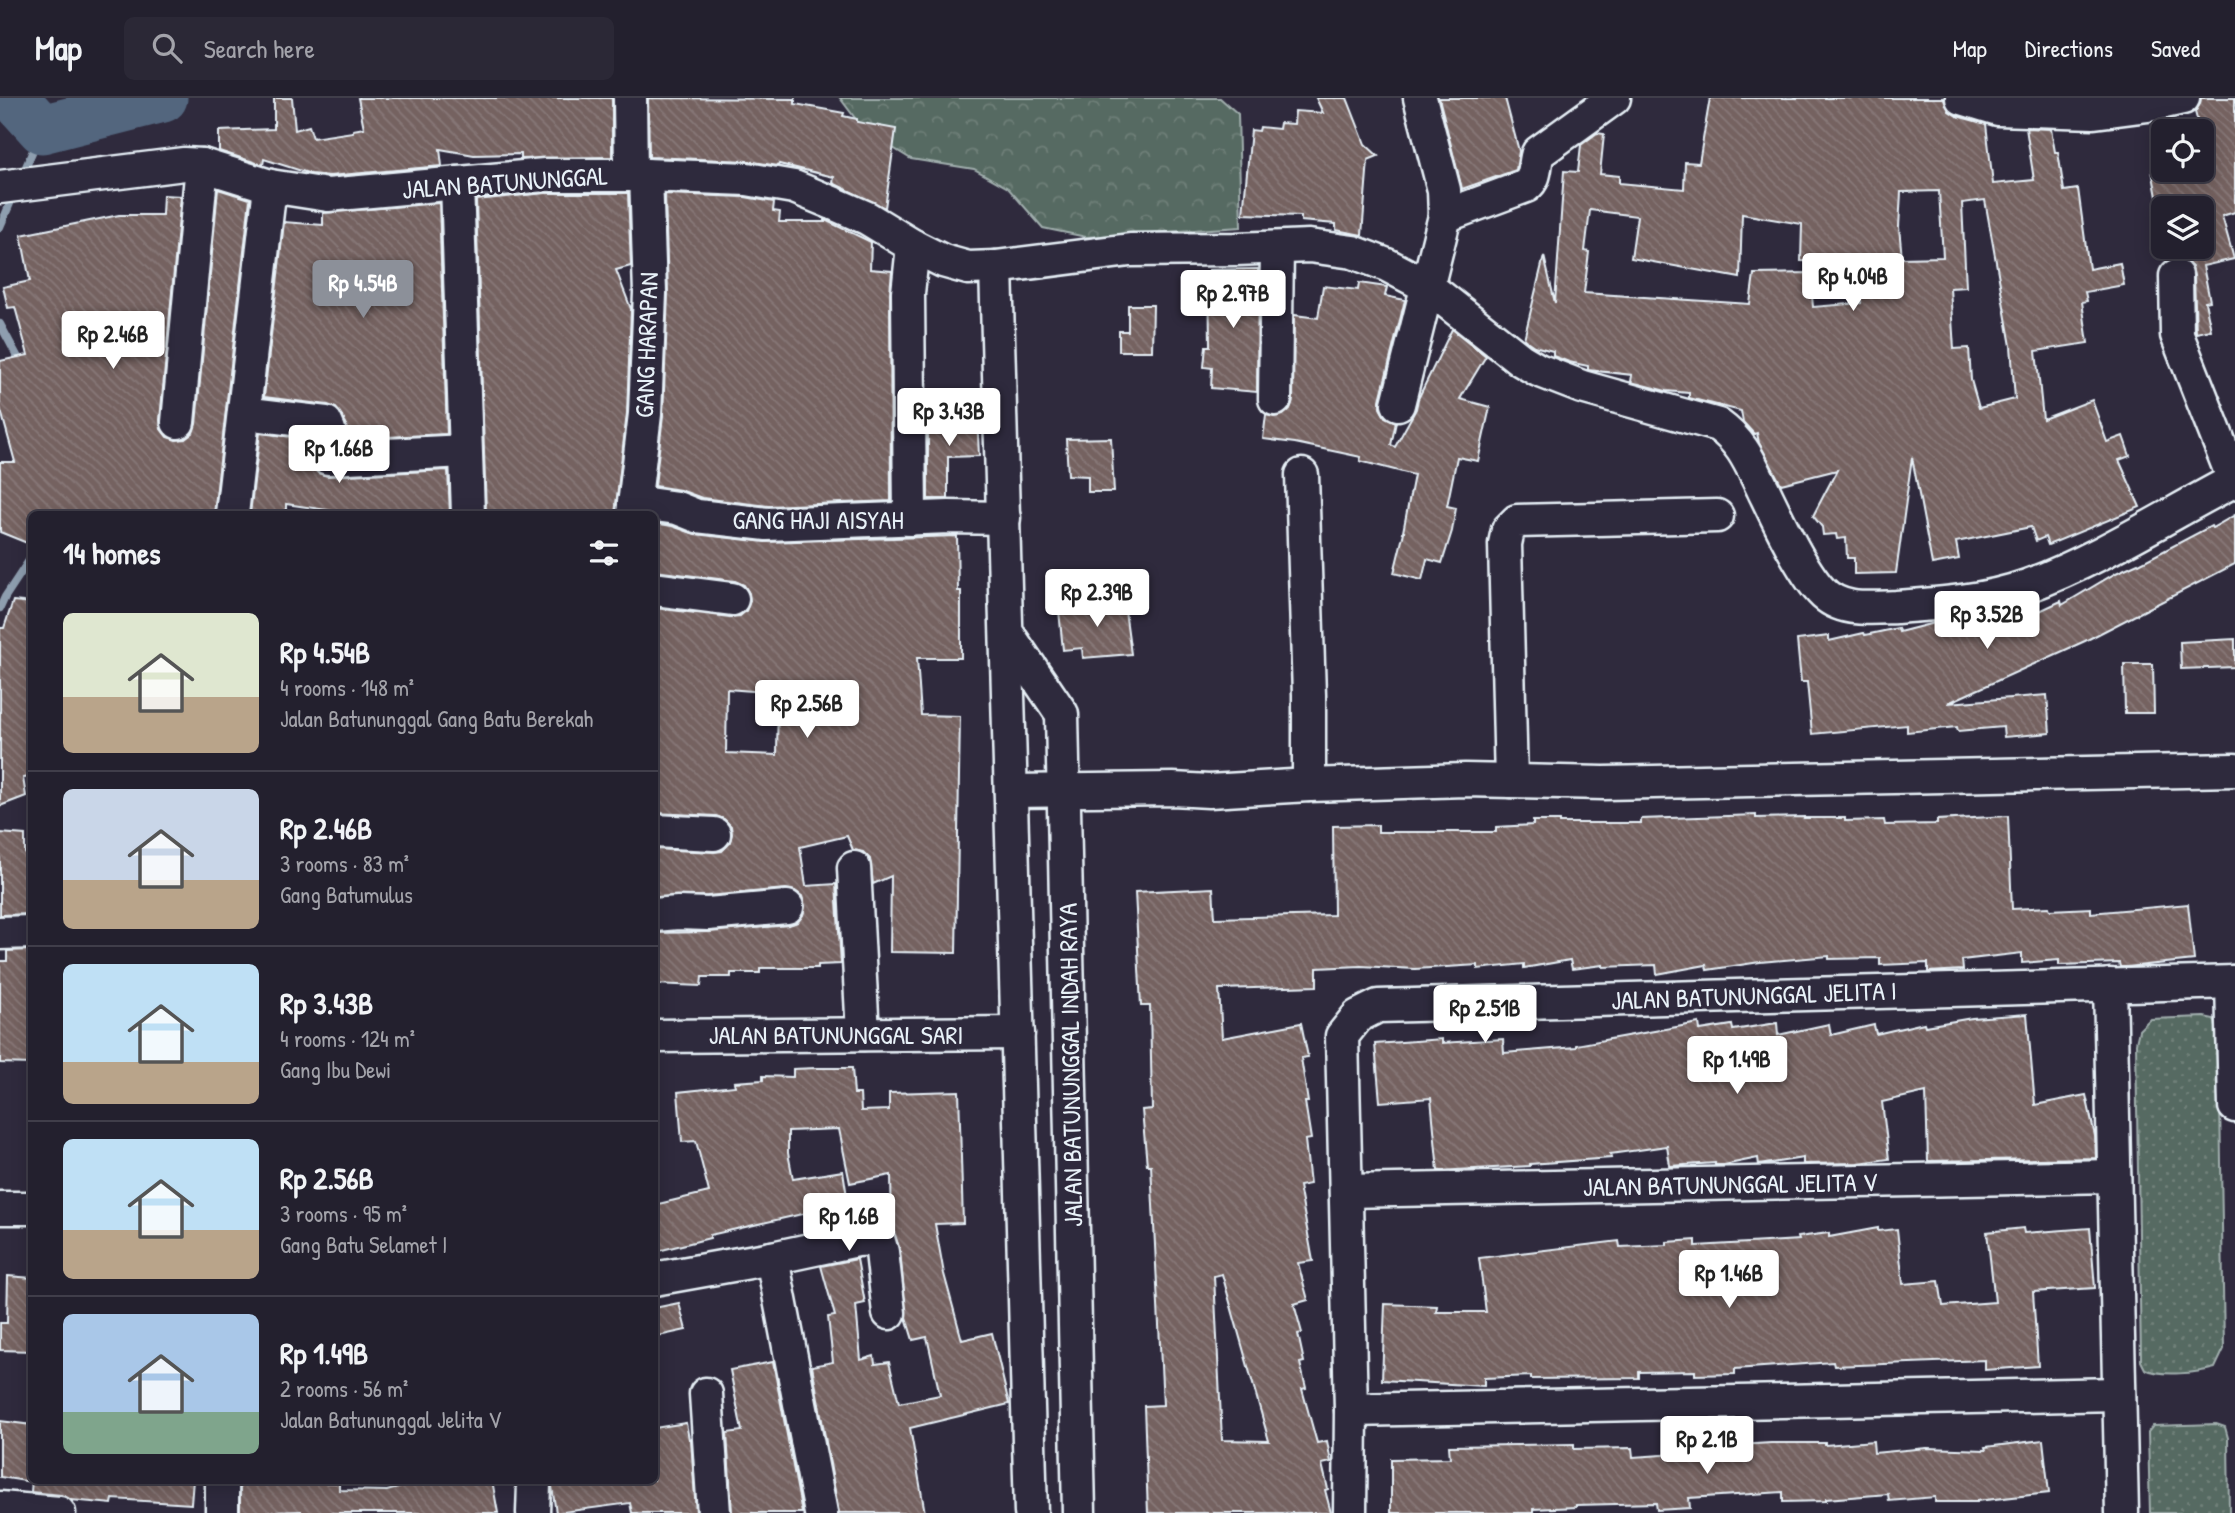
<!DOCTYPE html>
<html lang="en">
<head>
<meta charset="utf-8">
<style>
	:root { --surface:#23202e; --page:#2b2836; --text:#f1f3f6; --muted:#a3a3aa; --line:#403e4a; --accent:#8c9099 }
	body { margin:0; font-family:"Patrick Hand",sans-serif; background:var(--page); color:var(--text); height:100vh; display:flex; flex-direction:column; font-size:26px; white-space:nowrap }
	* { box-sizing:border-box; margin:0 }
	p { font-size:23px; color:var(--muted) }
	.icon { flex:none; width:38px; height:38px; fill:none; stroke:currentColor; stroke-width:2; stroke-linecap:round; stroke-linejoin:round }
	.map { position:relative; flex:1; overflow:hidden }
	.side { position:absolute; left:28px; top:413px; width:630px; height:973px; display:flex; flex-direction:column; background:var(--surface); border-radius:10px; box-shadow:0 4px 18px #0003,0 0 0 2px var(--line) }
	.side>* { flex:none }
	.fabs { position:absolute; left:2151px; top:21px; display:grid; gap:14px }
	.fabs a { display:grid; place-items:center; width:63px; height:63px; border-radius:10px; background:var(--surface); box-shadow:0 4px 18px #0003,0 0 0 2px var(--line); font-size:35px }
	.price { position:absolute; translate:-50% -60px; padding:0 16px; border-radius:7px; background:#fff; color:#222; font-size:23px; line-height:46px; filter:drop-shadow(0 2px 4px #0008) }
	.price::after { content:''; position:absolute; left:50%; top:42px; width:21px; height:16px; margin-left:-10px; background:inherit; clip-path:polygon(0 0,100% 0,50% 100%) }
	.price.on { background:var(--accent); color:#fff }
	ul { padding:0; list-style:none }
	li { display:flex; align-items:center; gap:21px; height:175px; padding:0 35px }
	li+li { border-top:2px solid var(--line) }
	li span { display:grid; place-items:center; flex:none; width:196px; height:140px; border-radius:10px; color:#555 }
	li>.icon { margin-inline-start:auto }
	span .icon { width:84px; height:84px; fill:#fffc; stroke-width:1 }
	li b { font-size:30px }
	h2 { display:flex; justify-content:space-between; align-items:center; height:84px; padding:0 35px; font-size:30px }
	header { display:flex; align-items:center; gap:42px; box-sizing:border-box; height:98px; padding:0 35px; background:var(--surface); border-bottom:2px solid var(--line) }
	header strong { font-size:33px }
	nav { display:flex; gap:38px; margin-inline-start:auto; font-size:24px }
	.search { width:490px; height:63px; background:var(--page); display:flex; align-items:center; gap:18px; box-sizing:border-box; padding:0 24px; border-radius:10px; color:var(--muted); font-size:26px }
	.map>svg:first-child { display:block }
	.forest { fill:url(#forest-crowns); stroke:#a0aead; stroke-width:2 }
	.park { fill:url(#park-dots); stroke:#a0aead; stroke-width:2 }
	.lines { fill:none; stroke-linecap:round; stroke-linejoin:round }
	.stream { stroke:#8e9eaf; stroke-width:8 }
	.river { stroke:#52667e; stroke-width:49 }
	.building { fill:url(#building-back-hatch); stroke:#e8f1f8; stroke-width:2; fill-rule:evenodd }
	.minor-casing { stroke:#e8f1f8; stroke-width:37 }
	.minor { stroke:#2f2a3d; stroke-width:32 }
	.labels { text-anchor:middle; dominant-baseline:central; stroke-width:5; stroke-linejoin:round; paint-order:stroke }
	.street-label { font-size:26px; fill:#e8f1f8; stroke:#2f2a3d }
</style>
</head>
<body>
<header>
<strong>Map</strong>
<div class="search"><svg class="icon" aria-label="search" viewBox="0 0 24 24"><circle cx="10" cy="10" r="6"/><path d="M15 15l6 6"/></svg>Search here</div>
<nav><a>Map</a><a>Directions</a><a>Saved</a></nav>
</header>
<div class="map">
<svg width="2235" height="1415" viewBox="0 0 2235 1415">
	<defs>
		<pattern id="forest-crowns" width="20" height="18" patternUnits="userSpaceOnUse" patternTransform="scale(1.75)"><rect width="20" height="18" fill="#576a62"/><path d="M2 6a3 3 0 1 1 6 0M12 15a3 3 0 1 1 6 0" fill="none" stroke="#6f8079"/></pattern>
		<pattern id="park-dots" width="8" height="8" patternUnits="userSpaceOnUse" patternTransform="scale(1.75)"><rect width="8" height="8" fill="#576a62"/><path d="M2 2h.1M6 6h.1" fill="none" stroke="#6f8079" stroke-width="1.8" stroke-linecap="round"/></pattern>
		<pattern id="building-back-hatch" width="6" height="6" patternUnits="userSpaceOnUse" patternTransform="scale(1.75)"><rect width="6" height="6" fill="#746261"/><path d="M-1 5l2 2M0 0l6 6M5-1l2 2" fill="none" stroke="#887978"/></pattern>
	</defs>
	<rect width="100%" height="100%" fill="#2f2a3d"/>
	<filter id="ink" filterUnits="userSpaceOnUse"><feTurbulence type="fractalNoise" baseFrequency=".0143" numOctaves="2"/><feDisplacementMap in="SourceGraphic" scale="14" xChannelSelector="R" yChannelSelector="G"/><feConvolveMatrix kernelMatrix="1 2 1 2 8 2 1 2 1" color-interpolation-filters="sRGB"/></filter>
	<g filter="url(#ink)">
		<path class="forest" d="M840,0H1220L1238,16L1241,129L1086,139L1043,130L1008,90L974,71L911,61L864,32Z"/>
		<g class="park">
			<path d="M2204,919L2214,921L2219,939L2224,1251L2215,1270C2197,1275 2162,1279 2145,1271L2141,1263L2136,945L2139,932L2150,921Z"/>
			<path d="M2216,1326L2225,1329L2228,1340L2229,1415H2150L2148,1334L2153,1328Z"/>
		</g>
		<g class="lines">
			<g class="stream">
				<path d="M22,78L42,31"/>
				<path d="M0,129L15,94"/>
				<path d="M0,226L23,269"/>
				<path d="M0,510L5,499L32,458"/>
			</g>
			<path class="river" d="M14,0L42,31L163,0"/>
		</g>
		<g class="building">
			<path d="M274,0H292L295,32L309,28L313,40L353,34V32L364,30L358,0H612V59L521,61V56L474,57L440,51L442,68L329,78L311,76L264,61L263,67L219,53V33L274,31Z"/>
			<path d="M648,0L795,1V6L844,15L843,18L857,21V24L896,31L885,110L833,85L834,79L779,66L778,68L748,63L649,59Z"/>
			<path d="M1316,0H1347L1365,46L1378,58L1368,62L1362,137L1336,132V126L1301,123V118L1243,116L1251,32L1259,33L1260,29L1279,31L1280,25L1294,26L1295,13L1323,15Z"/>
			<path d="M1439,0H1505L1519,53L1516,72L1462,91Z"/>
			<path d="M1710,0H1944L1949,13L1957,18L1986,26L1993,86L2034,82L2026,30L2051,31L2055,54H2058L2064,93L2078,91L2089,171L2120,165L2124,187L2085,194L2087,203L2082,204L2088,245L2036,253L2043,321L2092,302L2107,344L2123,338L2130,358L2119,362L2140,409L2048,447L2045,439L2036,443L2031,429L1956,444L1959,461L1932,466L1912,359L1896,475L1854,476V460H1847L1846,440L1837,441L1836,436L1823,437L1822,429L1813,418L1837,372L1781,386L1759,345L1757,335L1754,336L1743,324L1741,313L1689,300V295L1666,293L1631,284L1632,277L1588,272V268L1569,264L1553,258V253L1534,248L1524,241L1544,158L1555,205L1564,73L1578,74L1581,47L1597,35L1604,36L1600,76L1619,78V85L1684,91L1685,64L1699,65ZM1939,93L1943,159L1902,160L1899,129L1901,94ZM1985,102L2011,248L2015,301L1979,310L1971,282L1969,250L1954,251L1950,190L1966,189L1962,105ZM1590,112L1637,118L1631,160L1740,180L1742,116L1802,126L1801,163L1860,164L1861,205L1813,209L1810,175L1754,176L1750,206L1584,195L1589,154L1585,153Z"/>
			<path d="M2201,0H2235V114L2222,118L2234,161L2203,168L2210,203L2205,204L2211,232L2196,235L2194,178L2192,169L2184,162L2176,160L2168,162L2166,149H2202V110H2163V131L2152,72H2211L2195,14L2200,6Z"/>
			<path d="M218,91L250,101L214,416H32V447L0,434V364H15L0,309V263L28,257L15,209L8,210L3,189L30,183L21,137L119,117H162L163,97L181,98L160,322L161,331L167,339L176,342L185,341L193,335L196,326Z"/>
			<path d="M546,95H628L631,168L616,172L631,211L627,315L615,416H486L476,102Z"/>
			<path d="M665,96L745,99L774,104L773,113L780,114L779,124H825V122L871,144L870,171L892,173L890,195L891,403L768,408L702,400L680,392L655,388L663,317L668,196Z"/>
			<path d="M439,105L447,336L347,341L346,325L336,310L328,307L264,299L284,124L323,127V115Z"/>
			<path d="M1258,171L1257,294L1211,290L1212,270L1204,269L1206,248H1210L1209,172Z"/>
			<path d="M1359,185L1387,189L1385,198L1405,202L1380,302V310L1385,319L1396,324L1391,347L1395,349L1416,311L1418,301L1452,231L1486,258L1460,301L1490,309L1478,363L1457,359L1447,408L1456,410L1452,433L1442,465L1427,461L1422,482L1394,475L1404,434H1403L1414,377L1360,363L1361,359L1295,345L1263,341L1266,317L1274,319L1283,317L1290,311L1293,302L1294,217L1318,220L1323,188L1358,192Z"/>
			<path d="M1128,207H1153L1152,253H1119V233H1128Z"/>
			<path d="M977,315L979,358L948,359V401H928V322L948,321V316Z"/>
			<path d="M260,335L309,341L308,357L310,367L318,375L328,378L448,372L450,416H344L334,415V413L286,406V416H250Z"/>
			<path d="M1111,340L1114,394H1088V378L1068,377L1066,341Z"/>
			<path d="M2235,417V466L2085,543L1948,605L2047,597L2050,635L2004,639L2003,629L1958,633L1957,629L1907,634V627L1812,636L1807,584H1801L1797,542L1829,538V543L1864,535L1865,537L1898,530L1899,534L1938,524L1953,523L1954,526L1976,521L1977,524L2003,519L2027,508L2031,517L2061,503L2062,507L2116,475L2138,465L2139,466L2211,428L2212,430Z"/>
			<path d="M654,425L672,428L695,436L765,444L957,438L958,493H961V560H917L921,617L960,618L956,855L890,854L891,778L873,786L870,761L863,754L853,752L847,738L800,749L806,788L836,786L841,866L818,867V870H760V875H731V879H702L701,888L654,886V835L709,834L789,827L798,824L803,817L805,808L802,798L795,793L786,791L707,798L654,799V751L714,754L722,753L729,746L732,736L731,728L724,721L716,718L654,715V510L730,519L740,518L746,513L750,503L749,495L744,487L735,483L654,473ZM727,591L778,595L777,657L726,655Z"/>
			<path d="M1123,498L1131,556L1083,560L1082,550L1063,552L1059,513L1098,509L1097,501Z"/>
			<path d="M13,503L32,505V679L23,680L26,698L0,708V530H4Z"/>
			<path d="M2235,541V569L2181,571L2180,544Z"/>
			<path d="M2124,566H2153L2154,615H2125Z"/>
			<path d="M1756,717V720L1804,719V720H1845V723L1884,722L1885,727L1937,726V722L2008,718L2012,811L2049,809L2050,812L2091,810V815L2188,806L2194,862L2127,869H2120L2119,865L2059,867V862L2022,865V855L1962,862L1963,872L1928,874V865L1880,867V860L1829,861V858L1760,864L1707,872L1706,867L1657,876L1656,867L1603,869V867L1572,871L1570,862L1524,870V866L1478,871V867L1415,871L1361,868L1317,870V888L1219,891L1222,940L1301,925L1308,959L1301,960L1308,1004H1305L1311,1041L1305,1042L1310,1086L1299,1088L1313,1163L1298,1165L1308,1202L1294,1206L1302,1235L1298,1236L1304,1264L1300,1265L1306,1290L1302,1291L1317,1345L1327,1343L1331,1364L1322,1366L1328,1391L1325,1392L1331,1415H1148L1144,1308L1163,1307L1151,1067H1147L1142,1012L1152,1011L1150,908H1141L1135,794L1213,790L1215,820L1334,817L1333,728L1378,727V734H1496V729L1533,727V723H1560V725H1641V721ZM1222,1176L1269,1343L1222,1342L1214,1178Z"/>
			<path d="M0,735L25,737V755L32,767V816L0,817Z"/>
			<path d="M32,852V966L0,965V863H7V853Z"/>
			<path d="M2027,916L2035,1007L2086,997L2095,1038L2096,1060L1928,1063L1926,994L1882,1004L1889,1061L1858,1065L1803,1066V1060L1759,1067L1758,1060L1724,1067H1715V1065L1670,1068L1667,1048L1610,1056L1611,1060L1530,1066V1068L1438,1073L1431,1000L1380,1004L1375,946L1442,941V945L1503,941L1504,955L1576,949V947L1699,925L1700,932L1732,927L1733,932L1777,925L1778,937L1829,926L1831,937L1874,927L1876,936L1924,925L1925,928L1972,920Z"/>
			<path d="M817,970H852L854,996H860L861,1013L889,1012V995L959,993L963,1125L935,1126L944,1176L962,1242L992,1235L1009,1306L910,1330L925,1415H839L812,1268L833,1264L828,1219L835,1218L821,1168L857,1161L865,1205L856,1207L861,1262L874,1258L875,1266L889,1264L899,1305L940,1297L927,1239L913,1242L906,1219L900,1152L892,1130L891,1077L850,1085L839,1031L788,1033V1055L793,1081L843,1073L851,1124L814,1132L811,1114L710,1137V1140L654,1154V1107L709,1094L696,1043L682,1044L678,994L735,988L734,984L763,982V978L793,979V971Z"/>
			<path d="M1878,1130V1133L1897,1131L1903,1186L1939,1183L1943,1208L1995,1204L1987,1134L2023,1130L2024,1135L2090,1130L2095,1190L2033,1194L2038,1268L1985,1272V1262L1834,1268L1833,1264L1735,1271V1276L1695,1277V1273L1639,1274V1280L1531,1281V1278L1484,1280V1288L1382,1282L1385,1206L1437,1208L1436,1214H1486L1479,1160L1619,1143L1620,1149L1667,1147V1144L1696,1142V1148L1799,1142L1798,1139L1829,1135V1139Z"/>
			<path d="M8,1178L32,1180V1253L0,1252V1225H7Z"/>
			<path d="M679,1205L686,1232L654,1239V1210Z"/>
			<path d="M773,1264L802,1415H732L727,1335L742,1333L730,1272Z"/>
			<path d="M0,1323L32,1327V1384L0,1379Z"/>
			<path d="M686,1325L689,1341H691L696,1415H632L630,1405L556,1415L551,1382H654V1330Z"/>
			<path d="M2043,1342L2049,1395L1977,1403V1404H1935V1399L1889,1403L1888,1396L1826,1401V1403L1783,1404V1394L1689,1400L1690,1410L1657,1412L1656,1405L1576,1407V1409L1533,1411V1415H1391V1361L1450,1360L1449,1348L1574,1346V1351L1632,1350L1633,1359L1692,1355L1691,1350L1771,1345H1825V1347L1873,1343L1874,1355L1927,1350L1986,1352L1985,1349Z"/>
			<path d="M32,1382H193L191,1406L113,1401L112,1406L71,1402L61,1397L31,1394Z"/>
			<path d="M240,1382L339,1385V1392L387,1393L427,1382H492L498,1415H301V1413L240,1415Z"/>
		</g>
		<g class="lines">
			<defs>
				<g id="minor">
					<path d="M630,0L631,76"/>
					<path d="M1962,0L1998,11L2094,14L2156,6L2183,0"/>
					<path d="M457,85L468,416"/>
					<path d="M0,89L184,66L202,67L270,88L328,97L545,77H646L747,81L794,89L835,106L867,120L913,148L943,163L968,170L996,169L1130,152L1236,151L1309,148L1353,154L1387,167L1427,188L1521,262L1538,272L1582,289L1718,327C1743,345 1750,365 1763,391C1777,420 1800,470 1821,493C1840,514 1870,510 1896,509C1940,506 1985,503 2027,488C2100,461 2166,418 2235,382"/>
					<path d="M1445,118L1526,88C1537,80 1534,66 1538,55L1614,0"/>
					<path d="M996,169L1031,1415"/>
					<path d="M2176,178L2177,237L2234,382"/>
					<path d="M1275,301L1277,150"/>
					<path d="M1398,306L1445,118L1444,92L1420,0"/>
					<path d="M244,315L326,325L329,332L326,359L328,360L465,353"/>
					<path d="M178,324L202,67"/>
					<path d="M1302,377L1309,597V687"/>
					<path d="M634,404L677,410L697,418L767,426L949,419L1004,420"/>
					<path d="M232,416L270,88"/>
					<path d="M633,416L645,316L650,195L646,77"/>
					<path d="M910,421L908,195L913,148"/>
					<path d="M654,491L732,501"/>
					<path d="M1007,535L1062,616L1079,1415"/>
					<path d="M1511,683L1505,446L1508,432L1517,423L1717,418"/>
					<path d="M1011,693L1173,691L1209,693L1309,687L1465,682L1604,685L2235,672"/>
					<path d="M654,733L714,736"/>
					<path d="M854,770L863,936"/>
					<path d="M654,817L678,815L708,816L787,809"/>
					<path d="M0,835L32,834"/>
					<path d="M2232,884L2235,1008"/>
					<path d="M2110,887L2122,1415"/>
					<path d="M654,938L1018,935"/>
					<path d="M1346,1093L2114,1078"/>
					<path d="M0,1110H32"/>
					<path d="M772,1160L857,1142L878,1141L882,1154L889,1215"/>
					<path d="M654,1181L772,1160L821,1415"/>
					<path d="M706,1296L714,1415"/>
					<path d="M1351,1312L2119,1296"/>
					<path d="M531,1382L534,1386L533,1415"/>
					<path d="M0,1410L59,1415"/>
					<path d="M222,1415V1382"/>
					<path d="M1350,1415L1351,1312L1342,938L1358,918L1378,908L2235,884"/>
				</g>
			</defs>
			<use href="#minor" class="minor-casing"/>
			<use href="#minor" class="minor"/>
		</g>
	</g>
	<g class="labels">
		<g class="street-label">
			<text transform="translate(505 84) rotate(-4)">JALAN BATUNUNGGAL</text>
			<text transform="translate(646 247) rotate(-88)">GANG HARAPAN</text>
			<text x="818" y="421">GANG HAJI AISYAH</text>
			<text transform="translate(1754 897) rotate(-2)">JALAN BATUNUNGGAL JELITA I</text>
			<text x="836" y="936">JALAN BATUNUNGGAL SARI</text>
			<text transform="translate(1070 967) rotate(-91)">JALAN BATUNUNGGAL INDAH RAYA</text>
			<text transform="translate(1730 1086) rotate(-1)">JALAN BATUNUNGGAL JELITA V</text>
		</g>
	</g>
</svg>
<div class="fabs">
<a><svg class="icon" aria-label="locate" viewBox="0 0 24 24"><circle cx="12" cy="12" r="6"/><path d="M12 2v4M12 18v4M2 12h4M18 12h4"/></svg></a>
<a><svg class="icon" aria-label="layers" viewBox="0 0 24 24"><path d="M12 4l9 5-9 5-9-5zM3 14l9 5 9-5"/></svg></a>
</div>
<b class="price" style="left:1853px;top:215px">Rp 4.04B</b>
<b class="price on" style="left:363px;top:222px">Rp 4.54B</b>
<b class="price" style="left:1233px;top:232px">Rp 2.97B</b>
<b class="price" style="left:113px;top:273px">Rp 2.46B</b>
<b class="price" style="left:949px;top:350px">Rp 3.43B</b>
<b class="price" style="left:339px;top:387px">Rp 1.66B</b>
<b class="price" style="left:1097px;top:531px">Rp 2.39B</b>
<b class="price" style="left:1987px;top:553px">Rp 3.52B</b>
<b class="price" style="left:807px;top:642px">Rp 2.56B</b>
<b class="price" style="left:1485px;top:947px">Rp 2.51B</b>
<b class="price" style="left:1737px;top:998px">Rp 1.49B</b>
<b class="price" style="left:849px;top:1155px">Rp 1.6B</b>
<b class="price" style="left:1729px;top:1212px">Rp 1.46B</b>
<b class="price" style="left:1707px;top:1378px">Rp 2.1B</b>
<section class="side">
<h2>14 homes<svg class="icon" aria-label="filters" viewBox="0 0 24 24"><path d="M4 7h16M4 17h16"/><circle cx="9" cy="7" r="2"/><circle cx="15" cy="17" r="2"/></svg></h2>
<ul>
<li><span style="background:linear-gradient(#dfe7d0 60%,#b9a48a 0)"><svg class="icon" aria-label="home" viewBox="0 0 24 24"><path d="M3 11l9-7 9 7M6 9v11h12V9"/></svg></span><div><b>Rp 4.54B</b><p>4 rooms · 148 m²</p><p>Jalan Batununggal Gang Batu Berekah</p></div></li>
<li><span style="background:linear-gradient(#c9d6e8 65%,#b9a48a 0)"><svg class="icon" aria-label="home" viewBox="0 0 24 24"><path d="M3 11l9-7 9 7M6 9v11h12V9"/></svg></span><div><b>Rp 2.46B</b><p>3 rooms · 83 m²</p><p>Gang Batumulus</p></div></li>
<li><span style="background:linear-gradient(#bfe0f5 70%,#b9a48a 0)"><svg class="icon" aria-label="home" viewBox="0 0 24 24"><path d="M3 11l9-7 9 7M6 9v11h12V9"/></svg></span><div><b>Rp 3.43B</b><p>4 rooms · 124 m²</p><p>Gang Ibu Dewi</p></div></li>
<li><span style="background:linear-gradient(#bfe0f5 65%,#b9a48a 0)"><svg class="icon" aria-label="home" viewBox="0 0 24 24"><path d="M3 11l9-7 9 7M6 9v11h12V9"/></svg></span><div><b>Rp 2.56B</b><p>3 rooms · 95 m²</p><p>Gang Batu Selamet I</p></div></li>
<li><span style="background:linear-gradient(#a9c7e8 70%,#7fa58c 0)"><svg class="icon" aria-label="home" viewBox="0 0 24 24"><path d="M3 11l9-7 9 7M6 9v11h12V9"/></svg></span><div><b>Rp 1.49B</b><p>2 rooms · 56 m²</p><p>Jalan Batununggal Jelita V</p></div></li>
</ul>
</section>
</div>
</body>
</html>
